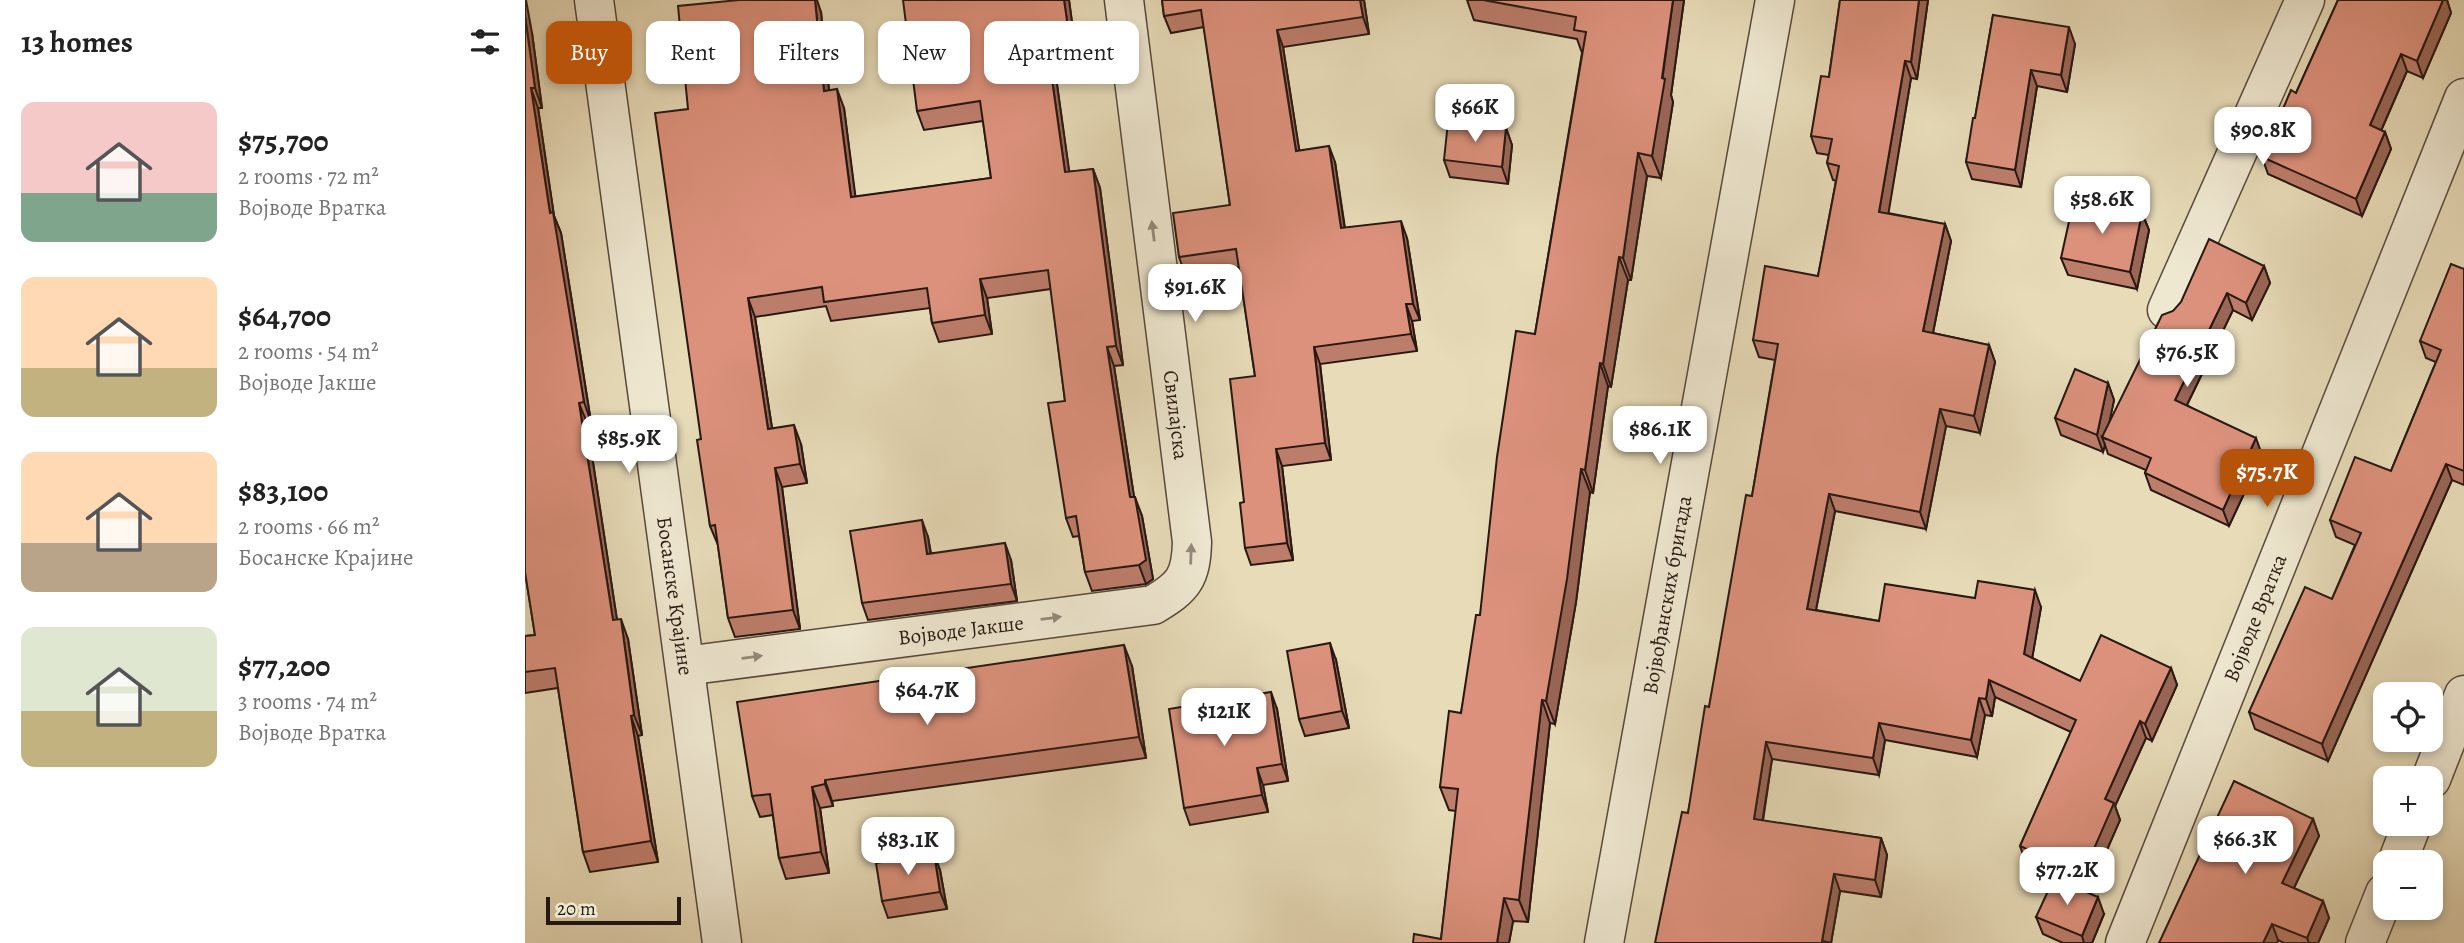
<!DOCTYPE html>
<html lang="en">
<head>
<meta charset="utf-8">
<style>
	:root { --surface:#fff; --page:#f2f2f2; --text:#222; --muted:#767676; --accent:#b45309 }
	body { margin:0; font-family:Alegreya,serif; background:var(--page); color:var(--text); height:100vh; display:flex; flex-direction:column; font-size:26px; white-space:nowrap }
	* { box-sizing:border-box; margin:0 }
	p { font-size:23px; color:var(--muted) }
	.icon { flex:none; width:38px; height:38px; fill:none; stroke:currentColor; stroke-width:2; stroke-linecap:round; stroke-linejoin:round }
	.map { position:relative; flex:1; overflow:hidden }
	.sheet { display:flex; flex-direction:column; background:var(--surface); width:525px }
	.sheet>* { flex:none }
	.hud { position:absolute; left:21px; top:21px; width:665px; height:63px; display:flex; gap:14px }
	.buttons { position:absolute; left:1848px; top:682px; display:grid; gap:14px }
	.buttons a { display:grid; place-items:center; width:70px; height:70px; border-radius:14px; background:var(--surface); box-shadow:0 4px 10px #0003; font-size:35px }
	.scale { position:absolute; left:21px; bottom:18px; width:135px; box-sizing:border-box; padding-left:7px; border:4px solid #271812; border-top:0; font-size:19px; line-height:24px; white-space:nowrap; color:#271812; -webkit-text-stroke:5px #efe8d1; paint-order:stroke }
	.price { position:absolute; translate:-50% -60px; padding:0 16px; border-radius:14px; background:#fff; color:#222; font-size:23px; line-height:46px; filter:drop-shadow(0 2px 4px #0008) }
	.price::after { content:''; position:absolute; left:50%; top:42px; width:21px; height:16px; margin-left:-10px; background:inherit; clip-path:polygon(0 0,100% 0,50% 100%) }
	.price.active { background:var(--accent); color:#fff }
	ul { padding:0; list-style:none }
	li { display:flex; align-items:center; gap:21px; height:175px; padding:0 21px }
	li span { display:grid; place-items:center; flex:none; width:196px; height:140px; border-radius:14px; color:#555 }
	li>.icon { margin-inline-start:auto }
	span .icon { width:84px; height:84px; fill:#fffc; stroke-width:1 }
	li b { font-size:30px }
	h2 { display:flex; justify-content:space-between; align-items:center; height:84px; padding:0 21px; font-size:30px }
	.tag { padding:0 24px; border-radius:14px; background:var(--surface); box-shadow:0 4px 10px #0003; font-size:24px; line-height:63px }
	.tag.active { background:var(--accent); color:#fff }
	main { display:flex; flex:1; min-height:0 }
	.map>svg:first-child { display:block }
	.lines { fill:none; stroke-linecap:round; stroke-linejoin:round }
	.minor-casing { stroke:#57493c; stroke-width:41 }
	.tertiary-casing { stroke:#57493c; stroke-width:41 }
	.minor { stroke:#efe8d1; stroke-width:38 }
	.tertiary { stroke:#efe8d1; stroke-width:38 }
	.wall { fill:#bd7d6b; stroke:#271812; stroke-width:2 }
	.shaded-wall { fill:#9a6657; stroke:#271812; stroke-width:2 }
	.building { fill:#dc917c; stroke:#271812; stroke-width:2 }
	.oneway { fill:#958a7b }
	.labels { text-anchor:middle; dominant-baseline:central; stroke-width:5; stroke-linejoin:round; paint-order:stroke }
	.street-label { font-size:21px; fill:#271812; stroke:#efe8d1 }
</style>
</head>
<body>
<main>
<section class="sheet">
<h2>13 homes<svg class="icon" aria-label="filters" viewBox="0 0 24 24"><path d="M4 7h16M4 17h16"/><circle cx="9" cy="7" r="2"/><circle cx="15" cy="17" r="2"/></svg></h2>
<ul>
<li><span style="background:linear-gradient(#f6c9c9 65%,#7fa58c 0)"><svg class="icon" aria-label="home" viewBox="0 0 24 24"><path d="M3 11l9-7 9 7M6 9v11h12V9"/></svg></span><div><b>$75,700</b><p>2 rooms · 72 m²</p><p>Војводе Вратка</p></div></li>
<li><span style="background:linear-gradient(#ffd9b3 65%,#c2b280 0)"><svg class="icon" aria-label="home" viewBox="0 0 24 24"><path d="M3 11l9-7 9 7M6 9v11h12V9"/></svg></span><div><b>$64,700</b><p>2 rooms · 54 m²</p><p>Војводе Јакше</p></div></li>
<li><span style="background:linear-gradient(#ffd9b3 65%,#b9a48a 0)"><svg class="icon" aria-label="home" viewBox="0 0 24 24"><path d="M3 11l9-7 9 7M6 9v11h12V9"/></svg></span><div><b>$83,100</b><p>2 rooms · 66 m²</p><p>Босанске Крајине</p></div></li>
<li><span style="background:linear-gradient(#dfe7d0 60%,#c2b280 0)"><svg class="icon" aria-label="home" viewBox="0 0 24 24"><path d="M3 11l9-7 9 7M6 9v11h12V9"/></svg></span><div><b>$77,200</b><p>3 rooms · 74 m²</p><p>Војводе Вратка</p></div></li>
</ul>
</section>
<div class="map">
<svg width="1939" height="943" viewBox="0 0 1939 943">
	<rect width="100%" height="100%" fill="#e7dbb8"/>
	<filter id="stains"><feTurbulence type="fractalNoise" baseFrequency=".00286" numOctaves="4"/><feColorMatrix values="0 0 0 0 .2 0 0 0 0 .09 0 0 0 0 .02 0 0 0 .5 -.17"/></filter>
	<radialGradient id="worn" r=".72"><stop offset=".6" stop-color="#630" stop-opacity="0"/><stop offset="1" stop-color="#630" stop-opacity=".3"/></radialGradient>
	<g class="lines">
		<defs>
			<g id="minor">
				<path d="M69,0L197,943"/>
				<path d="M1642,310L1780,0"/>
				<path d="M160,666L628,605C659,587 666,577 667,542L599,0"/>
				<path d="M1906,779L1939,695"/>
				<path d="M1872,863L1887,824"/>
				<path d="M1600,943L1939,98"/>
				<path d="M1840,943L1860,893"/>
			</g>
			<path id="tertiary" d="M1079,943L1250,0"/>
		</defs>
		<use href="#minor" class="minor-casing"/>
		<use href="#tertiary" class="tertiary-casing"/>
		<use href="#minor" class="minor"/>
		<use href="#tertiary" class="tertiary"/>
	</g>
	<g class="wall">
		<path d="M544,0L552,60L529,63L544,172L568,169L575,188L598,365L589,366L609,497L617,516L628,579L621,584L567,591L560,572L554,536L548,537L541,518L540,401L526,289L462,298L467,334L414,342L407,323L405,308L306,321L301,306L230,317L247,428L276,444L282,483L257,487L275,629L210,637L203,618L193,545L185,526L176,439L163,109L296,12L304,90L319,108L330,197L466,178L458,121L399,130L392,111Z"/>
		<path d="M637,0H839L844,34L758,47L774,150L810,162L820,228L882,238L895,320L887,321L892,351L795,364L806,460L757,466L768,560L726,565L720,548L719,502L730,376L714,267L660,274L654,257L705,205L679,27L646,33L639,16Z"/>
		<path d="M942,0H1159L1146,95L1148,102L1136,178L1122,176L1106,280H1103L1086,387L1083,386L1068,493L1065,492L1051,602L1030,724L1025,723L1003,922L988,921L984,943H888L916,939L931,811L924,810L915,787L936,713L1010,334L1057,53L1052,39L949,20Z"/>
		<path d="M1315,0H1403L1392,79L1386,78L1363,213L1420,224L1426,241L1408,333L1464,345L1470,362L1455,433L1421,426L1401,529L1310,511L1291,610L1354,621L1450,598L1516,607L1507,658L1555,681L1646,668L1652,685L1627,741L1621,738L1590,806L1595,820L1564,891L1501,863L1495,846L1546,732L1470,697L1467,716L1460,715L1452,757L1360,740L1354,775L1247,759L1238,821L1356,838L1362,855L1356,897L1315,891L1306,943L1163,813L1184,707L1227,496L1250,360L1234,357L1228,340L1293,276L1311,181L1308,180L1302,163L1304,155L1292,153L1286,136L1304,77Z"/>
		<path d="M1813,0H1922L1926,13L1898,78L1882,71L1856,131L1860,132L1866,149L1837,216L1743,174L1737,157L1771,93Z"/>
		<path d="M1468,15L1550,44L1542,92L1512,86L1496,187L1447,179L1441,162L1450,118Z"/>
		<path d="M7,33L17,108H13L29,216L36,233L66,422L62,423L92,620L103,639L117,735L113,736L133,862L65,872L58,852L33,688L0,693V636L10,635L0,572Z"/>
		<path d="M981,128L987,145L983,184L925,177L919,160Z"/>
		<path d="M1617,213L1624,230L1612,289L1543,275L1536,258Z"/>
		<path d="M1739,266L1745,283L1727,320L1708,310L1662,405L1737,455L1704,526L1626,490L1620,473L1621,470L1583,454L1580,445L1578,452L1536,435L1530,418L1583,383L1589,400L1584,422L1648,311Z"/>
		<path d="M1939,269V485L1927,480L1803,761L1730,729L1724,712L1807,599L1830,545L1811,537L1805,520L1866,471L1911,362L1901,358L1895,341Z"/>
		<path d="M403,537L406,553L486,560L492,601L343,620L337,603Z"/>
		<path d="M811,660L824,728L780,736L774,719Z"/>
		<path d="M607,666L621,758L307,801L308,806L295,808L304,873L261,879L254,858L248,815L235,817L227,796Z"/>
		<path d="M752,709L763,781L738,785L743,812L665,825L659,808Z"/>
		<path d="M1788,819L1794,836L1769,888L1798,901L1804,918L1793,943H1759L1753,940L1752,943H1634Z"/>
		<path d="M415,870L422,909L363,918L357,901Z"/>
		<path d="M1579,914L1567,943H1538L1518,934L1511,917Z"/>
	</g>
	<g class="shaded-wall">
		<path d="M0,0H1L7,33L17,108L10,88L0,16Z"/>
		<path d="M290,0H292L296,12L306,110L299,91Z"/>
		<path d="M539,0H544L552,60L545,41Z"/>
		<path d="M835,0H839L844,34L838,17Z"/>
		<path d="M1148,0H1159L1146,95L1148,102L1136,178L1127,156Z"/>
		<path d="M1394,0H1403L1392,79L1386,62Z"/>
		<path d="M1918,0H1922L1926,13L1898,78L1892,61Z"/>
		<path d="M1544,27L1550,44L1542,92L1536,75Z"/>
		<path d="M752,30L758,47L777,167L771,151Z"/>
		<path d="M522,44L529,63L547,191L540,172Z"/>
		<path d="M1876,54L1882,71L1851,142L1845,125Z"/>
		<path d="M1380,61L1386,78L1361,228L1354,212Z"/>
		<path d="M1506,70L1512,86L1496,187L1490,170Z"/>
		<path d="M6,88L13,108L29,216L36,233L66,422L59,402L25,213Z"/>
		<path d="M312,89L319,108L333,216L326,197Z"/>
		<path d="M981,128L987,145L983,184L977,167Z"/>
		<path d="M1860,132L1866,149L1837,216L1831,199Z"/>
		<path d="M804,146L810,162L822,245L816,228Z"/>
		<path d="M1113,153L1122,176L1106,280L1098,258Z"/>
		<path d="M568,169L575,188L598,365L591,346Z"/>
		<path d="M1617,213L1624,230L1612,289L1605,272Z"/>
		<path d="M876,221L882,238L895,320L888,304Z"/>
		<path d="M1420,224L1426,241L1405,348L1398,331Z"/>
		<path d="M1094,257L1103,280L1086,387L1078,364Z"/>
		<path d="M1739,266L1745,283L1727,320L1721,303Z"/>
		<path d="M455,279L462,298L467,334L460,315Z"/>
		<path d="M1702,293L1708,310L1656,417L1650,400Z"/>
		<path d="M223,298L230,317L250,448L243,429Z"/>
		<path d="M881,304L887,321L892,351L886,334Z"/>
		<path d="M1464,345L1470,362L1455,433L1449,416Z"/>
		<path d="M582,347L589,366L612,516L605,497Z"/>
		<path d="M789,347L795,364L806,460L800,443Z"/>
		<path d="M1075,363L1083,386L1068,493L1060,470Z"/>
		<path d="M1583,383L1589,400L1581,439L1577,437L1580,445L1578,452L1572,435Z"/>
		<path d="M54,403L62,423L95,640L88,620Z"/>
		<path d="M1415,409L1421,426L1401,529L1395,512Z"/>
		<path d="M269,425L276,444L282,483L275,464Z"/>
		<path d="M1731,438L1737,455L1704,526L1698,510Z"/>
		<path d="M751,449L757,466L768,560L762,543Z"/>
		<path d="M1921,464L1927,480L1803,761L1797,744Z"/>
		<path d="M250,468L257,487L275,629L268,610Z"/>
		<path d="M1056,469L1065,492L1051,602L1030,724L1021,701Z"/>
		<path d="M1304,494L1310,511L1288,625L1282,609Z"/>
		<path d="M610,497L617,516L628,579L621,584L614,565Z"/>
		<path d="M397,520L403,537L408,570L402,554Z"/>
		<path d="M480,543L486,560L492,601L486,584Z"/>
		<path d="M1510,590L1516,607L1505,671L1499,654Z"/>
		<path d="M96,619L103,639L117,735L109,715Z"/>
		<path d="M805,643L811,660L824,728L817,711Z"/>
		<path d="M599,645L607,666L621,758L614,737Z"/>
		<path d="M1646,668L1652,685L1627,741L1620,724Z"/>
		<path d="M1464,680L1470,697L1467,716L1461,699Z"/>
		<path d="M746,692L752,709L763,781L757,764Z"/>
		<path d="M1454,698L1460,715L1452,757L1446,740Z"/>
		<path d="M1017,700L1025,723L1003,922L994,900Z"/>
		<path d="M106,716L113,736L133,862L126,841Z"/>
		<path d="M1615,721L1621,738L1590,806L1595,820L1564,891L1558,874L1580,799Z"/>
		<path d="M1354,723L1360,740L1354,775L1348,758Z"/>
		<path d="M1241,742L1247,759L1235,836L1229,819Z"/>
		<path d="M732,768L738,785L743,812L737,795Z"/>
		<path d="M300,780L307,801L308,806L300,784Z"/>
		<path d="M287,787L295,808L304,873L296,852Z"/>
		<path d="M1788,819L1794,836L1763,900L1757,883Z"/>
		<path d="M1356,838L1362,855L1356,897L1350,880Z"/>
		<path d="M409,853L415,870L422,909L415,892Z"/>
		<path d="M1309,874L1315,891L1306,943L1297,941Z"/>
		<path d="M1573,897L1579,914L1567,943H1559L1557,936Z"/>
		<path d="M979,898L988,921L984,943H972Z"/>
		<path d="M1798,901L1804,918L1793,943H1784L1782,938Z"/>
		<path d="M1747,924L1753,940L1752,943H1738Z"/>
	</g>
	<g class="building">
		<path d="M214,0H290L299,91L312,89L326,197L466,178L455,101L392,111L378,0H539L545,41L522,44L540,172L568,169L591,346L582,347L605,497H610L621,560L614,565L560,572L551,516L541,518L523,403L540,401L523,270L455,279L460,315L407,323L402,288L299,302L297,287L223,298L243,429L269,425L275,464L250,468L268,610L203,618L190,525L185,526L172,440L176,439L130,113L163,109L153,6Z"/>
		<path d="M637,0H835L838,17L752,30L771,151L804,146L816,228L876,221L888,304H881L886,334L789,347L800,443L751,449L762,543L720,548L715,503L719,502L705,379L730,376L711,249L654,257L648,213L705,205L676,10L639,16Z"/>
		<path d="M958,0H1148L1137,78L1140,79L1127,156L1113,153L1098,258L1094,257L1078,364L1075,363L1060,470L1056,469L1042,579L1021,701L1017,700L994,900L979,898L972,943H888L889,934L916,939L933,789L915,787L924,711L936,713L951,615H955L972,457L991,331L1010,334L1061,32L1049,30L1051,17Z"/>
		<path d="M1315,0H1394L1386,62L1380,61L1354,212L1420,224L1398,331L1464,345L1449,416L1415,409L1395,512L1304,494L1282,609L1354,621L1360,584L1450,598L1453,581L1510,590L1499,654L1555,681L1576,635L1646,668L1620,724L1615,721L1580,799L1589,803L1558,874L1495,846L1551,720L1464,680L1461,699L1454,698L1446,740L1354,723L1348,758L1241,742L1229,819L1356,838L1350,880L1309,874L1297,941L1305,943H1130L1157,812L1163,813L1180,706L1184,707L1221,495L1227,496L1253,344L1228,340L1240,266L1293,276L1314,166L1302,163L1307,139L1286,136L1296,76L1304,77Z"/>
		<path d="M1813,0H1918L1892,61L1876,54L1845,125L1860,132L1831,199L1737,157L1766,90L1771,93Z"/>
		<path d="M1468,15L1544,27L1536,75L1506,70L1490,170L1441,162L1448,118H1450Z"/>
		<path d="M0,16L10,88H6L25,213L28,212L59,402L54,403L88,620L96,619L109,715L106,716L126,841L58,852L30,668L0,672V636L10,635L0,572Z"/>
		<path d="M923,122L981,128L977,167L919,160Z"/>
		<path d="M1549,199L1617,213L1605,272L1536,258Z"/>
		<path d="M1684,239L1739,266L1721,303L1702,293L1650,400L1731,438L1698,510L1620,473L1626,458L1577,437L1637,315L1648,311L1656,302Z"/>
		<path d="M1926,264L1939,269V471L1921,464L1797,744L1724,712L1780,587L1807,599L1836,533L1805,520L1830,457L1866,471L1916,350L1895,341Z"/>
		<path d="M1550,369L1583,383L1572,435L1530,418Z"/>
		<path d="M397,520L402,554L480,543L486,584L337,603L325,531Z"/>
		<path d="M805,643L817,711L774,719L762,651Z"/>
		<path d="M599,645L614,737L300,780V784L287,787L296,852L254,858L245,794L227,796L212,702Z"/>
		<path d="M746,692L757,764L732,768L737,795L659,808L644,709Z"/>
		<path d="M1709,781L1788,819L1757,883L1798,901L1782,938L1747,924L1738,943H1634Z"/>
		<path d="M409,853L415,892L357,901L351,863Z"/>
		<path d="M1529,878L1573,897L1557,936L1511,917Z"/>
	</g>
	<defs><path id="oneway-solid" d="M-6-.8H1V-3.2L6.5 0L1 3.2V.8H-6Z" transform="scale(1.75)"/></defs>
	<g class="oneway">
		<use href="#oneway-solid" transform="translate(628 231) rotate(-97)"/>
		<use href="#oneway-solid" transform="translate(666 554) rotate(-88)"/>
		<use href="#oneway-solid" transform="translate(526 618) rotate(-7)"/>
		<use href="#oneway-solid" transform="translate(227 657) rotate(-7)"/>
	</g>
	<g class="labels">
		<g class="street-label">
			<text transform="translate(651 415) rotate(83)">Свилајска</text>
			<text transform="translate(1142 595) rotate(-80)">Војвођанских бригада</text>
			<text transform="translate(150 596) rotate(82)">Босанске Крајине</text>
			<text transform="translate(1730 618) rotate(-68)">Војводе Вратка</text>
			<text transform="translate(436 630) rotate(-7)">Војводе Јакше</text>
		</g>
	</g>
	<rect width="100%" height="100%" filter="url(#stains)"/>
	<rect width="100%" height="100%" fill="url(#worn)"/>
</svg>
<div class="buttons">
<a><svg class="icon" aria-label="locate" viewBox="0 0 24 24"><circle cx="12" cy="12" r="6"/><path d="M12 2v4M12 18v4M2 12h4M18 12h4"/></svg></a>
<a>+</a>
<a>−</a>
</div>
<div class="scale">20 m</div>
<b class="price" style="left:950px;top:144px">$66K</b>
<b class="price" style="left:1738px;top:167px">$90.8K</b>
<b class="price" style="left:1577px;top:236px">$58.6K</b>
<b class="price" style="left:670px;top:324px">$91.6K</b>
<b class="price" style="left:1662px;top:389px">$76.5K</b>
<b class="price" style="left:1135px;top:466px">$86.1K</b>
<b class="price" style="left:104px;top:475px">$85.9K</b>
<b class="price active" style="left:1742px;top:509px">$75.7K</b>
<b class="price" style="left:402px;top:727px">$64.7K</b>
<b class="price" style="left:699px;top:748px">$121K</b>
<b class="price" style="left:1720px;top:876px">$66.3K</b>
<b class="price" style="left:383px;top:877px">$83.1K</b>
<b class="price" style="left:1542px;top:907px">$77.2K</b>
<div class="hud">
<a class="tag active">Buy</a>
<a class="tag">Rent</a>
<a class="tag">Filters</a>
<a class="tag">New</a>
<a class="tag">Apartment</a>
</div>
</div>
</main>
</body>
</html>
